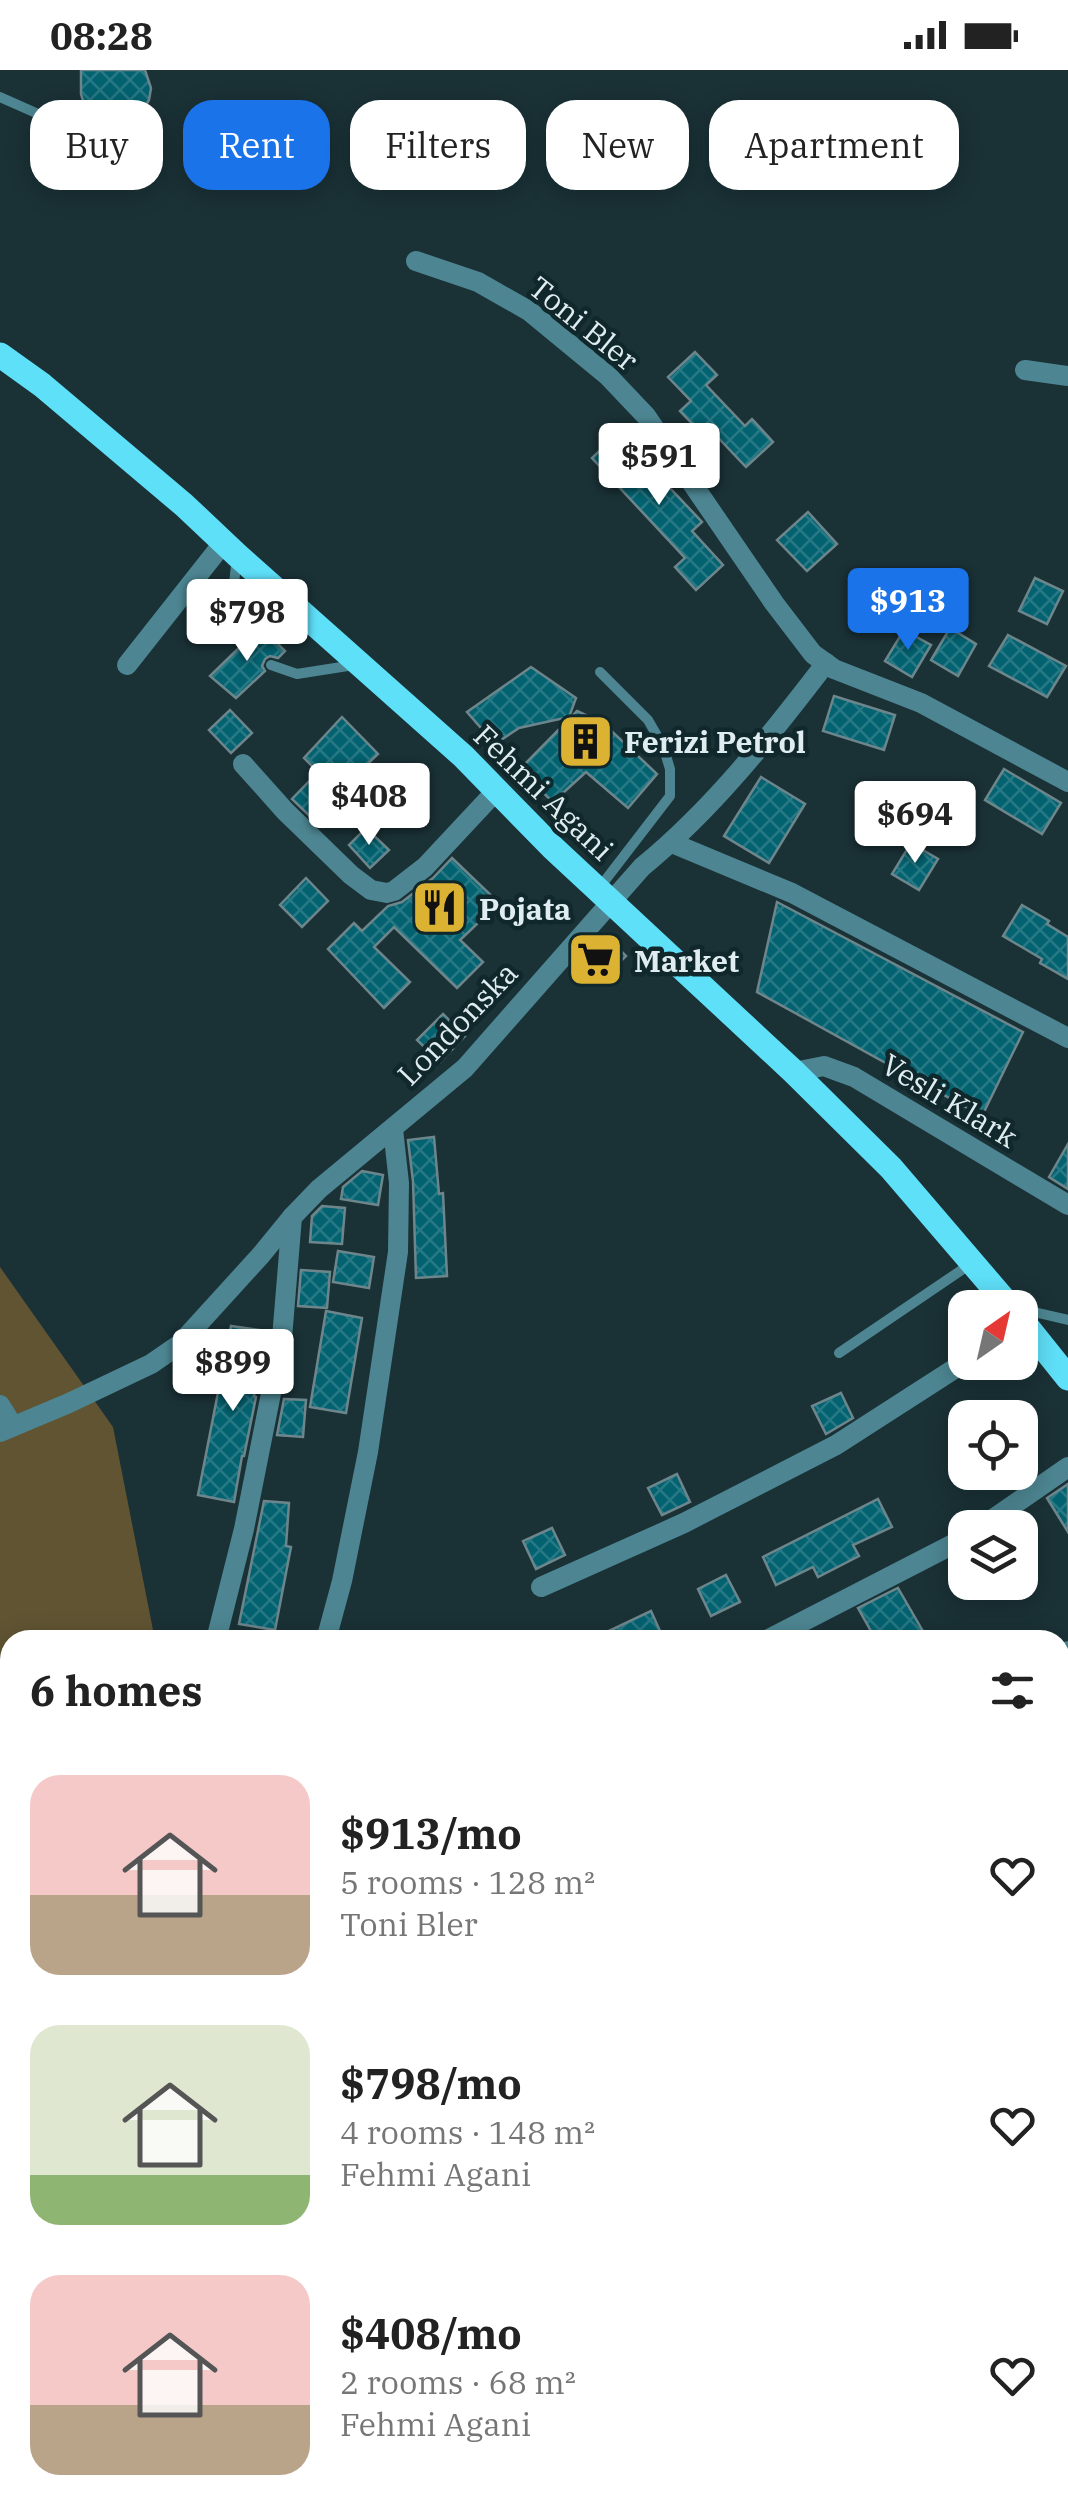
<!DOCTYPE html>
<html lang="en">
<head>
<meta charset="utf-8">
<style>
	:root { --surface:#fff; --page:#f2f2f2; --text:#222; --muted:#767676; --accent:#1a73e8 }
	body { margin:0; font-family:"IBM Plex Serif",serif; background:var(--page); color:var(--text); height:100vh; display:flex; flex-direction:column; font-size:38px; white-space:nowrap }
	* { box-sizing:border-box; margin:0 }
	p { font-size:32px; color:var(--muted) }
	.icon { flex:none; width:55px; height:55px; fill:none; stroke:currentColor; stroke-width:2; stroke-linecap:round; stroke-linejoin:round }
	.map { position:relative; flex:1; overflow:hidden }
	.details { position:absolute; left:0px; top:1560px; width:1070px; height:890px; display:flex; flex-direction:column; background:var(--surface); border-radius:30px 30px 0 0; box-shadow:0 5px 25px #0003 }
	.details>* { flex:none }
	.guide { position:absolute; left:30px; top:30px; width:1010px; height:90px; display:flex; gap:20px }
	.needle { width:65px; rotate:34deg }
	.buttons { position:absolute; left:948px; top:1220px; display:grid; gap:20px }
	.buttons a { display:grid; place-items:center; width:90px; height:90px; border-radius:20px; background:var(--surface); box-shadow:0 5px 25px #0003; font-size:50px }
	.price { position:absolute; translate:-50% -85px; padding:0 22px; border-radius:10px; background:#fff; color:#222; font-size:32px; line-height:65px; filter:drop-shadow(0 2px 5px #0008) }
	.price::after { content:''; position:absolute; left:50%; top:60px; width:30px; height:22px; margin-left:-15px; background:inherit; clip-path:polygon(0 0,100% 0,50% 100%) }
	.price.selected { background:var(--accent); color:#fff }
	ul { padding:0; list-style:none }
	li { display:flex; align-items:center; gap:30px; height:250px; padding:0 30px }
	li span { display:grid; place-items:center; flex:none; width:280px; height:200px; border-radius:30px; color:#555 }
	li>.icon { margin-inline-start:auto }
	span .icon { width:120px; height:120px; fill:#fffc; stroke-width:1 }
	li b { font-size:42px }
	h2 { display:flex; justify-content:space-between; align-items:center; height:120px; padding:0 30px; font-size:42px }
	.chip { padding:0 35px; border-radius:30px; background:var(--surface); box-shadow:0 5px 25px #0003; font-size:35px; line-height:90px }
	.chip.selected { background:var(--accent); color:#fff }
	.status { display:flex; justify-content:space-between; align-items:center; height:70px; padding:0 50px; background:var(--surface); direction:ltr }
	.status svg { height:28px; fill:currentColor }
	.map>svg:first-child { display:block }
	.grass { fill:#605433 }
	.building { fill:url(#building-cross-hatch); stroke:#6d868c; stroke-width:2.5 }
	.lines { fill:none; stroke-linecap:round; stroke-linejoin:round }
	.service { stroke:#4d8692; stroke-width:10 }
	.minor { stroke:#4d8692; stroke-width:20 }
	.primary { stroke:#5fe0f9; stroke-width:25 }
	.labels { text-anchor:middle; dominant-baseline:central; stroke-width:9; stroke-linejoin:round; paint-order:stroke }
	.street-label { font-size:30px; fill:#dfedf0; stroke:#10272c }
	.poi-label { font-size:30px; font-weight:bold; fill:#dfedf0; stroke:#10272c; text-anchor:start }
</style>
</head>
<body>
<div class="status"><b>08:28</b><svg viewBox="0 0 49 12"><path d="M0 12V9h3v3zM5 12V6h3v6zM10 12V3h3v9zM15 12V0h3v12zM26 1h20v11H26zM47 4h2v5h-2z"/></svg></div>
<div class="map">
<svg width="1068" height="2450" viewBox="0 0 1068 2450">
	<defs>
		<pattern id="building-cross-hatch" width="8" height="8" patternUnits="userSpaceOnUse" patternTransform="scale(2.5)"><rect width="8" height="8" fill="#036270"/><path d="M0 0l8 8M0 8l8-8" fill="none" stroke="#277985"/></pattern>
	</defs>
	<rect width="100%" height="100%" fill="#1a3136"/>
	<path class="grass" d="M0,1197L113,1357L155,1570H10V1860L0,1858Z"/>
	<g class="building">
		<path d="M81,0H145L151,18L149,30L143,40L124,52L112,53L101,50L92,44L84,34L81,24Z"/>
		<path d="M695,282L717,305L706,315L745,356L752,349L773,372L746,397L708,357L702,364L680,341L691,331L668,307Z"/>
		<path d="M618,363L702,452L692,461L723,495L696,520L675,497L685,488L592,388Z"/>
		<path d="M808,442L837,474L807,501L777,470Z"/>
		<path d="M1035,508L1063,521L1047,554L1019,541Z"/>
		<path d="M262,558L285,581L278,588L270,586L265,589L262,596L265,601L236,628L210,606L241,576L250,574L252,566Z"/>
		<path d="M950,558L976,574L958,606L931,590Z"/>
		<path d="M904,560L931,575L912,607L885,591Z"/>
		<path d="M1008,565L1066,596L1047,627L989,596Z"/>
		<path d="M531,597L576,628L569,647L519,658L495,674L467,642Z"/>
		<path d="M834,626L895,645L884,680L823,661Z"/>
		<path d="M230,640L252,663L231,683L209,660Z"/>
		<path d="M577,641L603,653L657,704L628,738L586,702L553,732L519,700Z"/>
		<path d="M342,647L378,684L329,731L332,734L315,751L292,729L318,702L304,688Z"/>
		<path d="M1004,699L1061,733L1042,764L985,730Z"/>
		<path d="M761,707L805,734L769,793L724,766Z"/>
		<path d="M366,758L389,780L370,798L349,775Z"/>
		<path d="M911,773L938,789L919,820L892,804Z"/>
		<path d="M452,788L499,833L460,870L483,892L457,918L394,857L374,877L410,912L384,938L328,879L354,853L362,861L388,836L402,832L433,808Z"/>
		<path d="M306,808L328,831L302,857L280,835Z"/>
		<path d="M777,832L1023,962L982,1046L757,922Z"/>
		<path d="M1022,835L1049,851L1047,854L1068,867V909L1040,893L1042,889L1003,866Z"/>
		<path d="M604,864L626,886L600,912L578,890Z"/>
		<path d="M443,944L465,966L440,992L417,970Z"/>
		<path d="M434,1067L439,1124L443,1123L447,1206L416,1208L413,1111L408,1070Z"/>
		<path d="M1068,1074V1119L1049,1107Z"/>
		<path d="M362,1101L383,1105L378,1135L341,1129L343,1117Z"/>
		<path d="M322,1136L345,1138L342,1174L310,1172L312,1146Z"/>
		<path d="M338,1181L374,1187L369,1218L333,1212Z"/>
		<path d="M301,1200L330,1202L327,1238L298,1236Z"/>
		<path d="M326,1241L362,1248L346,1343L310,1337Z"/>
		<path d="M231,1256L267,1261L262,1292H259L254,1326L256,1327L244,1386H242L234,1432L198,1425Z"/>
		<path d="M841,1323L853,1348L826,1364L812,1336Z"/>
		<path d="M284,1329L306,1330L303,1367L277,1365Z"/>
		<path d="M677,1404L690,1432L662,1445L648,1418Z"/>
		<path d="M1068,1414V1462L1047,1428Z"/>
		<path d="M878,1429L892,1457L853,1475L859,1486L818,1507L813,1497L776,1515L763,1487Z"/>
		<path d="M264,1431L289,1433L286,1476L291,1477L275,1560L239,1554Z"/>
		<path d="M552,1458L565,1485L536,1499L523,1471Z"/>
		<path d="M726,1505L740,1532L711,1546L698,1519Z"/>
		<path d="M898,1518L928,1570H876L858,1538Z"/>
		<path d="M651,1541L664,1570H590Z"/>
	</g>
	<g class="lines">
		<g class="service">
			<path d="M0,27L36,43L86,71L115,72L133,56"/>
			<path d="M237,487L231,539L244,568"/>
			<path d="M271,595L297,604L354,595"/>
			<path d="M600,602L648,650L663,676L670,699V726L600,817"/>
			<path d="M1021,1239L1068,1250"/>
			<path d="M839,1283L972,1193"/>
		</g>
		<g class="minor">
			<path d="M416,191L478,212L529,241L608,306L646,346L774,533L813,584L834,599L921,633L1068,712"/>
			<path d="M1025,300L1068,306"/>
			<path d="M127,595L224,472"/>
			<path d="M243,694L285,741L351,805L371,820L387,823L394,821L425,797L496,721"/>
			<path d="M672,773L792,823L1068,968"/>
			<path d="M794,1002L824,996L854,1007L1068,1135"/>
			<path d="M0,1335L13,1356"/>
			<path d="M0,1362L69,1333L151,1294L180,1274L261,1185L292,1147"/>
			<path d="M980,1458L1068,1397"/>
			<path d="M541,1517L684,1453L836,1375L965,1292"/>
			<path d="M216,1570L244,1459L282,1268L292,1147L319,1119L465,998L642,797C714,738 770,666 826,593"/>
			<path d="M326,1570L342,1511L368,1382L398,1182L399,1113L393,1059"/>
			<path d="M767,1570L965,1468"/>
			<path d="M1060,1586L1068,1581"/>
			<path d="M1060,1668L1068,1664"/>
			<path d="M1060,1788L1068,1784"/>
			<path d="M1060,2008L1068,2006"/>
			<path d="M1060,2084H1068"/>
			<path d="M1060,2176H1068"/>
			<path d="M0,2179L10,2174"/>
			<path d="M0,2307L10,2327"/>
			<path d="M1060,2358H1068"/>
			<path d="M66,2440L71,2450"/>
		</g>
		<g class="primary">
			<path d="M0,285L42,315L184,435L237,485L463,686L552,777L794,1002L891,1098L1011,1238"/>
			<path d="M1020,1248L1068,1308"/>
		</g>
	</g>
	<defs>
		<symbol id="building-square" viewBox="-11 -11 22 22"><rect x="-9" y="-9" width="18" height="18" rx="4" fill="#dcb233" stroke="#10272c"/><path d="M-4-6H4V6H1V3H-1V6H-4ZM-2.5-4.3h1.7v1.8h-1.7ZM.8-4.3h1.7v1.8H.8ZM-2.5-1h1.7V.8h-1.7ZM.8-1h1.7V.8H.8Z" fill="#111"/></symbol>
		<symbol id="restaurant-square" viewBox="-11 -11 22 22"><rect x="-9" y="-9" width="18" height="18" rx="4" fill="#dcb233" stroke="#10272c"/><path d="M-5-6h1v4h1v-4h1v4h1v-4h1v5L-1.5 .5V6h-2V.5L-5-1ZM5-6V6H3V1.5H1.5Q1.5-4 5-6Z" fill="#111"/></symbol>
		<symbol id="supermarket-square" viewBox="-11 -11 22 22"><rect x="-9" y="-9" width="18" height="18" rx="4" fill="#dcb233" stroke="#10272c"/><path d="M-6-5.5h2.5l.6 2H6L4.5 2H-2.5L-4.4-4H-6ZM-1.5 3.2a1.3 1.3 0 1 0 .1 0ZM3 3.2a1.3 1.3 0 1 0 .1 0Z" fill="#111"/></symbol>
	</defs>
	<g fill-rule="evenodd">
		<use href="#building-square" x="554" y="640" width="63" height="63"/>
		<use href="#restaurant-square" x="408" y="806" width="63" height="63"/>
		<use href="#supermarket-square" x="564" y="858" width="63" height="63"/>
	</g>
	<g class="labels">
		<g class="street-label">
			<text transform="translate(584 253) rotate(39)">Toni Bler</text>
			<text transform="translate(544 722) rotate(44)">Fehmi Agani</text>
			<text transform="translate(457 953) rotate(-46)">Londonska</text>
			<text transform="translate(950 1030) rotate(31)">Vesli Klark</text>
		</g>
		<g class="poi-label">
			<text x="624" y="671">Ferizi Petrol</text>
			<text x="479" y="838">Pojata</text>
			<text x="634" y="890">Market</text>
		</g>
	</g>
</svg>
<div class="buttons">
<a><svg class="needle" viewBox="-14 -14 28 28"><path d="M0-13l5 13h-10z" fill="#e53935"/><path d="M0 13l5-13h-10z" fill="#767676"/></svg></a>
<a><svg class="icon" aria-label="locate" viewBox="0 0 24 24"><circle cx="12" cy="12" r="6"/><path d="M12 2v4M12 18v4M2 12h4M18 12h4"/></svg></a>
<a><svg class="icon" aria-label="layers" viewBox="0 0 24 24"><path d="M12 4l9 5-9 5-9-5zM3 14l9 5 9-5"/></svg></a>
</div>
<b class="price" style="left:659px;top:438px">$591</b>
<b class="price selected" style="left:908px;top:583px">$913</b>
<b class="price" style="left:247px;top:594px">$798</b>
<b class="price" style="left:369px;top:778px">$408</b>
<b class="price" style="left:915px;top:796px">$694</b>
<b class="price" style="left:233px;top:1344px">$899</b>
<div class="guide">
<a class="chip">Buy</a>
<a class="chip selected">Rent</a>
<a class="chip">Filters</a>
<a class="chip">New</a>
<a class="chip">Apartment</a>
</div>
<section class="details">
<h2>6 homes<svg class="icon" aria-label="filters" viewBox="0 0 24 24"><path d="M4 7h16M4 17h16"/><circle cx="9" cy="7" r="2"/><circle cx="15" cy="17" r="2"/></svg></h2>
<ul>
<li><span style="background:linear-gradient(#f6c9c9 60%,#b9a48a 0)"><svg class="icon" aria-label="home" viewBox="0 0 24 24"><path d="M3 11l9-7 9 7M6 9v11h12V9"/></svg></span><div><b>$913/mo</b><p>5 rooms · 128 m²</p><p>Toni Bler</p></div><svg class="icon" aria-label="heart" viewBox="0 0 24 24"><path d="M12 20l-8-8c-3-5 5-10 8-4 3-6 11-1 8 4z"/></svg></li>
<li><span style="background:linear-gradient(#dfe7d0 75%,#8fb573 0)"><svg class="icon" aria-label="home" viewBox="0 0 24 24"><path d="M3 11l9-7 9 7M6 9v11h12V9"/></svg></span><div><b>$798/mo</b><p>4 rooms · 148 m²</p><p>Fehmi Agani</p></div><svg class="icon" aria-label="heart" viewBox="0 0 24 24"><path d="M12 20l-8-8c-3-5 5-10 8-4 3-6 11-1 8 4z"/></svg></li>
<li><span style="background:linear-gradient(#f6c9c9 65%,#b9a48a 0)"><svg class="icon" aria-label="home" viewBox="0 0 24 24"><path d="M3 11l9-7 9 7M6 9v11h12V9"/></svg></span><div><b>$408/mo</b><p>2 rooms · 68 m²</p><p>Fehmi Agani</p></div><svg class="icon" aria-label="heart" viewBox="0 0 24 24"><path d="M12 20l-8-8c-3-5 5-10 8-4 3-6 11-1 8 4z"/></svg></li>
</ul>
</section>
</div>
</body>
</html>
